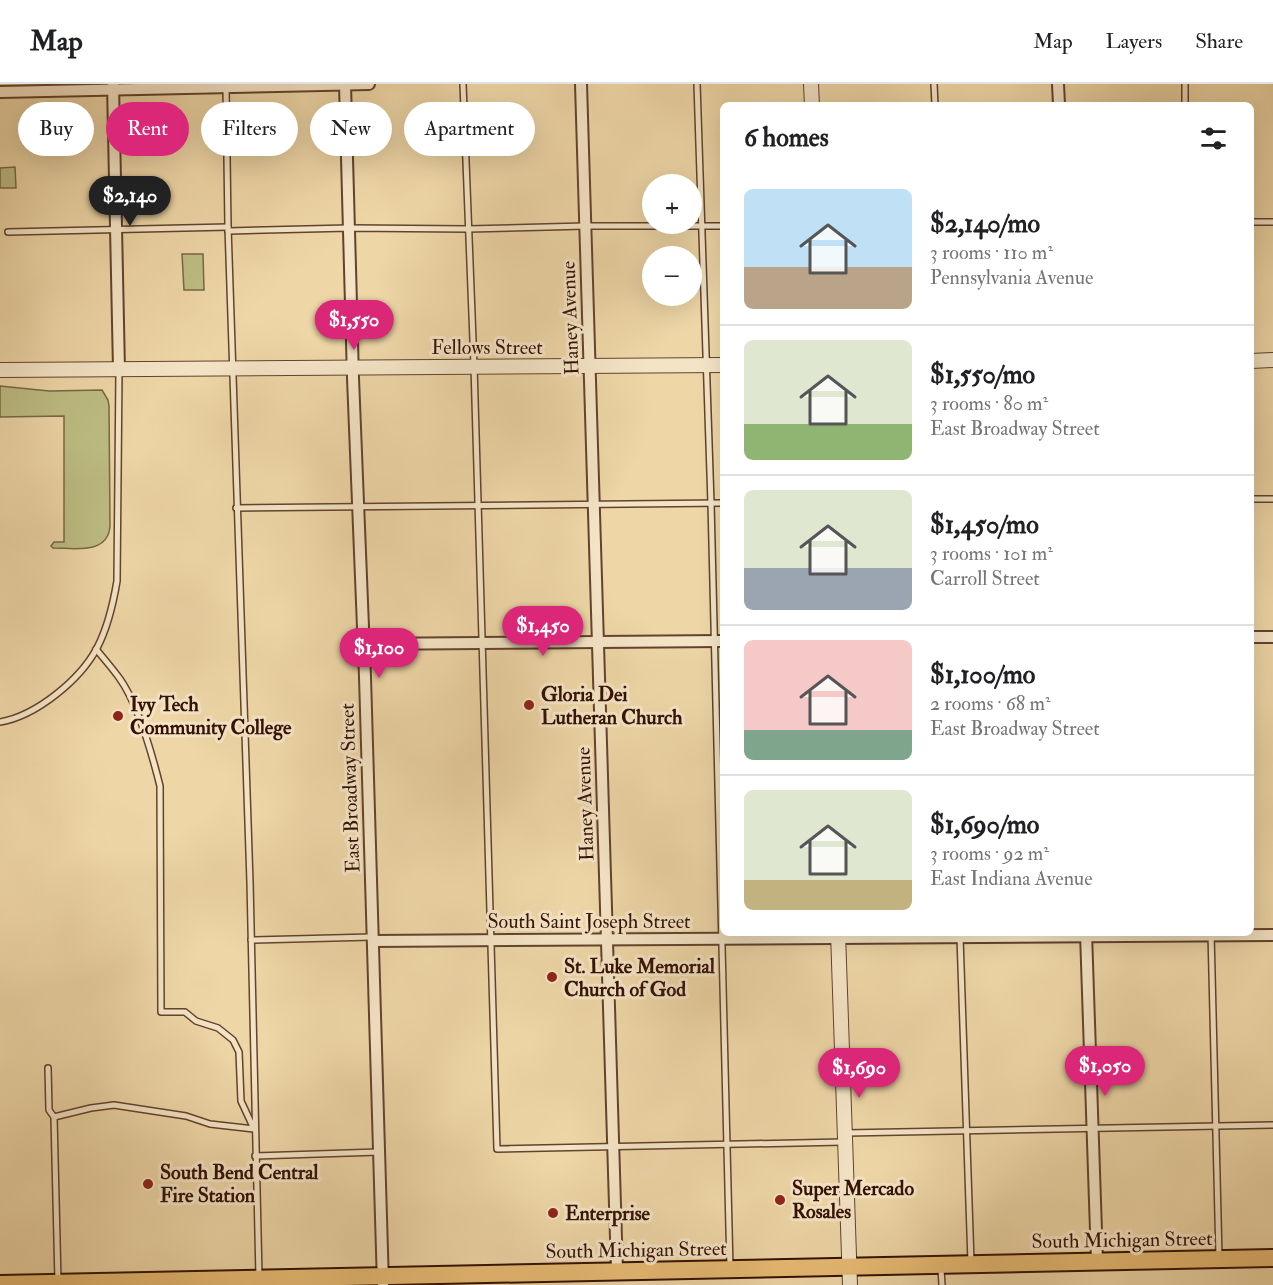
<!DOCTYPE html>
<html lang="en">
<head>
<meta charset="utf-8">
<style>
	:root { --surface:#fff; --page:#f2f2f2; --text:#202124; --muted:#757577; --line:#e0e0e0; --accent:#db2777 }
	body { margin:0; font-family:"IM FELL Double Pica",serif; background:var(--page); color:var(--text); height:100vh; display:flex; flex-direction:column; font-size:22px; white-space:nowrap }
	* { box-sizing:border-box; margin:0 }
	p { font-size:20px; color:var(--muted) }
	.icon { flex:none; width:33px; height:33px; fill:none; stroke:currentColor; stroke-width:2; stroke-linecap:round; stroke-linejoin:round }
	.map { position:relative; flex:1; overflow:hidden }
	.details { position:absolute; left:720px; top:18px; width:534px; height:834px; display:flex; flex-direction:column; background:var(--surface); border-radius:9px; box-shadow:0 6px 24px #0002 }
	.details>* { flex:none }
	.guide { position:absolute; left:18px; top:18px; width:570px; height:54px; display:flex; gap:12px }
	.controls { position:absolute; left:642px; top:90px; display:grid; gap:12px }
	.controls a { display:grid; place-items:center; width:60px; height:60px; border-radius:50%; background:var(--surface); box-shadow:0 6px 24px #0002; font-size:30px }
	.price { position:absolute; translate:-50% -51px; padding:0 14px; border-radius:21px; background:var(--accent); color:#fff; font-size:20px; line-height:39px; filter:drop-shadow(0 2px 3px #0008) }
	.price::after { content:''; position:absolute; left:50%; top:36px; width:18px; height:14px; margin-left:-9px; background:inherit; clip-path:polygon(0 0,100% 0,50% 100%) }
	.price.on { background:#222; color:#fff }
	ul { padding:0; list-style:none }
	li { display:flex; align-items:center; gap:18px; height:150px; padding:0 24px }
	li+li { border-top:2px solid var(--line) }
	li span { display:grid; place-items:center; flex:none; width:168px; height:120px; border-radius:9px; color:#555 }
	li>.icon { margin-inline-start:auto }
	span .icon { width:72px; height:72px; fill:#fffc; stroke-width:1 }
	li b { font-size:26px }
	h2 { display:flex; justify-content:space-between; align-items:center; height:72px; padding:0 24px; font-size:26px }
	.chip { padding:0 21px; border-radius:27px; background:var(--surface); box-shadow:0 6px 24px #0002; font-size:21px; line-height:54px }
	.chip.on { background:var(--accent); color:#fff }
	header { display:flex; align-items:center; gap:36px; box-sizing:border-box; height:84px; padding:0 30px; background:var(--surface); border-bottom:2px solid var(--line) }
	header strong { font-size:28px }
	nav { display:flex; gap:33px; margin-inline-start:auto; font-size:21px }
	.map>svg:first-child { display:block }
	.green { fill:#bdbd84; stroke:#786844; stroke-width:1.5 }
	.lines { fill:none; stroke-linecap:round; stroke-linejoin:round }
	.service-casing { stroke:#62432d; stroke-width:8 }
	.minor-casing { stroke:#62432d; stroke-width:14 }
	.tertiary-casing { stroke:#62432d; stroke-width:16 }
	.primary-casing { stroke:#331204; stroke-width:20 }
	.service { stroke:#f4e4c6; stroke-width:5 }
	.minor { stroke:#f4e4c6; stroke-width:10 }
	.tertiary { stroke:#f4e4c6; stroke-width:14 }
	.primary { stroke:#e7bb74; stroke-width:16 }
	.poi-dot { fill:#8f2418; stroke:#f4e4c6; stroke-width:2 }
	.labels { text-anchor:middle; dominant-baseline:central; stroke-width:6; stroke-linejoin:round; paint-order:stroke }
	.street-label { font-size:20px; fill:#331204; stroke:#f4e4c6 }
	.poi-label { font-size:20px; font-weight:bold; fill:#331204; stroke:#f4e4c6; text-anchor:start }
</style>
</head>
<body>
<header>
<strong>Map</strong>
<nav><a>Map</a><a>Layers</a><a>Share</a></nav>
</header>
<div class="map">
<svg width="1273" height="1201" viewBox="0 0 1273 1201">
	<rect width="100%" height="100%" fill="#eed6a7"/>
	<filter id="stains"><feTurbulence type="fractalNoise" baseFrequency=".00333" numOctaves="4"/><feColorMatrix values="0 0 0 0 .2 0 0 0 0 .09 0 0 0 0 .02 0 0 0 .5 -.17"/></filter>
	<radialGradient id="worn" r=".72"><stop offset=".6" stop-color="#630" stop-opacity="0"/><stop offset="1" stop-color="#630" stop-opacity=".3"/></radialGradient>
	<g class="green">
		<path d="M15,83L16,104H0V84Z"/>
		<path d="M182,170H203L204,206H184Z"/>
		<path d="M0,302L49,307L102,306L108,316L109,322L110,442C108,471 74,464 53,464L51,462L54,458H64V332L0,333Z"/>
	</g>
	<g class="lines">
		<defs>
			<g id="service">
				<path d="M463,0L474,282L497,1065L843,1058"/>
				<path d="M697,0L711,419L730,1184"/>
				<path d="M934,0L935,21"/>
				<path d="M1185,0V21"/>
				<path d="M226,3L228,143L250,798L259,1193"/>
				<path d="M1251,138H1273"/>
				<path d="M228,147L349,144L468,145L585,142H723"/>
				<path d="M8,148L228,143"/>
				<path d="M1251,415H1273"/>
				<path d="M236,424L723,419"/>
				<path d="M0,638C36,632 80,596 97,564C108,543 113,521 117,497L119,286"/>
				<path d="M1211,849L1219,1173"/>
				<path d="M960,853L971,1178"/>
				<path d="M251,856L372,853"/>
				<path d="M48,984L49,1026L54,1033L58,1197"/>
				<path d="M54,1033L91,1024L114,1021L186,1032L210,1040L254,1045L241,1017L239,968L233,956L218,944L196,937L185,928H161L160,702C152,670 139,622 120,595C113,585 104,575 96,565"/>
				<path d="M846,1049L1273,1041"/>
				<path d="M255,1072L379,1068"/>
				<path d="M941,1185L942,1201"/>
			</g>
			<g id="minor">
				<path d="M113,0L119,286"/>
				<path d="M345,0L353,294L365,593L383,1201"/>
				<path d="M581,0L617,1187"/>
				<path d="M1058,0L1059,21"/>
				<path d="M0,8L369,0"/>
				<path d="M1251,553H1273"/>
				<path d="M363,560L723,557"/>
				<path d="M1086,849L1097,1177"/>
				<path d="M373,857L1273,851"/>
			</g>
			<g id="tertiary">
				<path d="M811,0L812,21"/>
				<path d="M1251,277L1273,276"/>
				<path d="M0,286L723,281"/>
				<path d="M838,849L850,1201"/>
			</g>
			<path id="primary" d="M0,1200L1273,1174"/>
		</defs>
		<use href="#service" class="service-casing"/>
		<use href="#minor" class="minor-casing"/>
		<use href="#tertiary" class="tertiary-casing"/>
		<use href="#primary" class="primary-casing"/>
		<use href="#service" class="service"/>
		<use href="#minor" class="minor"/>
		<use href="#tertiary" class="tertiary"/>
		<use href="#primary" class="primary"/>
	</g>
	<g class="poi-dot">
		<circle cx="529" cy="621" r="6"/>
		<circle cx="118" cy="632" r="6"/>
		<circle cx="552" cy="893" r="6"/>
		<circle cx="148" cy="1100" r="6"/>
		<circle cx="780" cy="1116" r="6"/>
		<circle cx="553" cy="1129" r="6"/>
	</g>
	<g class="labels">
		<g class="street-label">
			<text transform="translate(570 234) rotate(-92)">Haney Avenue</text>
			<text x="487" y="263">Fellows Street</text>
			<text transform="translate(350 704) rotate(-92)">East Broadway Street</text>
			<text transform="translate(585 720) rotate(-92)">Haney Avenue</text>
			<text x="589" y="837">South Saint Joseph Street</text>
			<text transform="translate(1122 1156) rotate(-1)">South Michigan Street</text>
			<text transform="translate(636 1166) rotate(-1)">South Michigan Street</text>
		</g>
		<g class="poi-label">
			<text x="541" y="610">Gloria Dei<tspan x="541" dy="23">Lutheran Church</tspan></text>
			<text x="130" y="620">Ivy Tech<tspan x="130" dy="23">Community College</tspan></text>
			<text x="564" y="882">St. Luke Memorial<tspan x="564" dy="23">Church of God</tspan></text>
			<text x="160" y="1088">South Bend Central<tspan x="160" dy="23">Fire Station</tspan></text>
			<text x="792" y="1104">Super Mercado<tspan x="792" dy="23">Rosales</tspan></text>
			<text x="565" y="1129">Enterprise</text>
		</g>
	</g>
	<rect width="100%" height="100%" filter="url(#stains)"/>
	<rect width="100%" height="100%" fill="url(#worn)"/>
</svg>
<div class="controls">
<a>+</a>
<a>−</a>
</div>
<b class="price on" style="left:130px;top:143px">$2,140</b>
<b class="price" style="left:354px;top:267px">$1,550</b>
<b class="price" style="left:543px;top:573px">$1,450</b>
<b class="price" style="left:379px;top:595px">$1,100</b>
<b class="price" style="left:1105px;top:1013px">$1,050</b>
<b class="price" style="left:859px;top:1015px">$1,690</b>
<div class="guide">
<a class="chip">Buy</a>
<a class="chip on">Rent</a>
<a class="chip">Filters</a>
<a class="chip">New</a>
<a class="chip">Apartment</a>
</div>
<section class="details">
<h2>6 homes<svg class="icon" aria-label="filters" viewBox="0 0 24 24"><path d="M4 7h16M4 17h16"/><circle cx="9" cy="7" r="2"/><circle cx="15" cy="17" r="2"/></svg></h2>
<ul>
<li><span style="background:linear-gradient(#bfe0f5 65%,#b9a48a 0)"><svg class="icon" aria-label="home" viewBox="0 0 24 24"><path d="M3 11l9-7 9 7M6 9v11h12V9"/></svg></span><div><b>$2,140/mo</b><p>3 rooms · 110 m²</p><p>Pennsylvania Avenue</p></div></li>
<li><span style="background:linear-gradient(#dfe7d0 70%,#8fb573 0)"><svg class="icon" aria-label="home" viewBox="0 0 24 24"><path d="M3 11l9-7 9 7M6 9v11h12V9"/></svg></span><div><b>$1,550/mo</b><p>3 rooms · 80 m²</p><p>East Broadway Street</p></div></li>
<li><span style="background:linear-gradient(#dfe7d0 65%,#9aa5b1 0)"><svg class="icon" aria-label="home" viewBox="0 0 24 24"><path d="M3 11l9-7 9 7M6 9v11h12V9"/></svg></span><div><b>$1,450/mo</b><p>3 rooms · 101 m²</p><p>Carroll Street</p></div></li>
<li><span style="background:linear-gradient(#f6c9c9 75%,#7fa58c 0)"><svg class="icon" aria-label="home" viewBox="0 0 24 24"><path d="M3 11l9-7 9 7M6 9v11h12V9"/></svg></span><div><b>$1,100/mo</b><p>2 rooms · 68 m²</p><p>East Broadway Street</p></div></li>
<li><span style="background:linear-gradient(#dfe7d0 75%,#c2b280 0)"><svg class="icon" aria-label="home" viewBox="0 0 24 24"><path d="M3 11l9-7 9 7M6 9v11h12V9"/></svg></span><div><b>$1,690/mo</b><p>3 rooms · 92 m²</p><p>East Indiana Avenue</p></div></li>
</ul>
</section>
</div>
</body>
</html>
